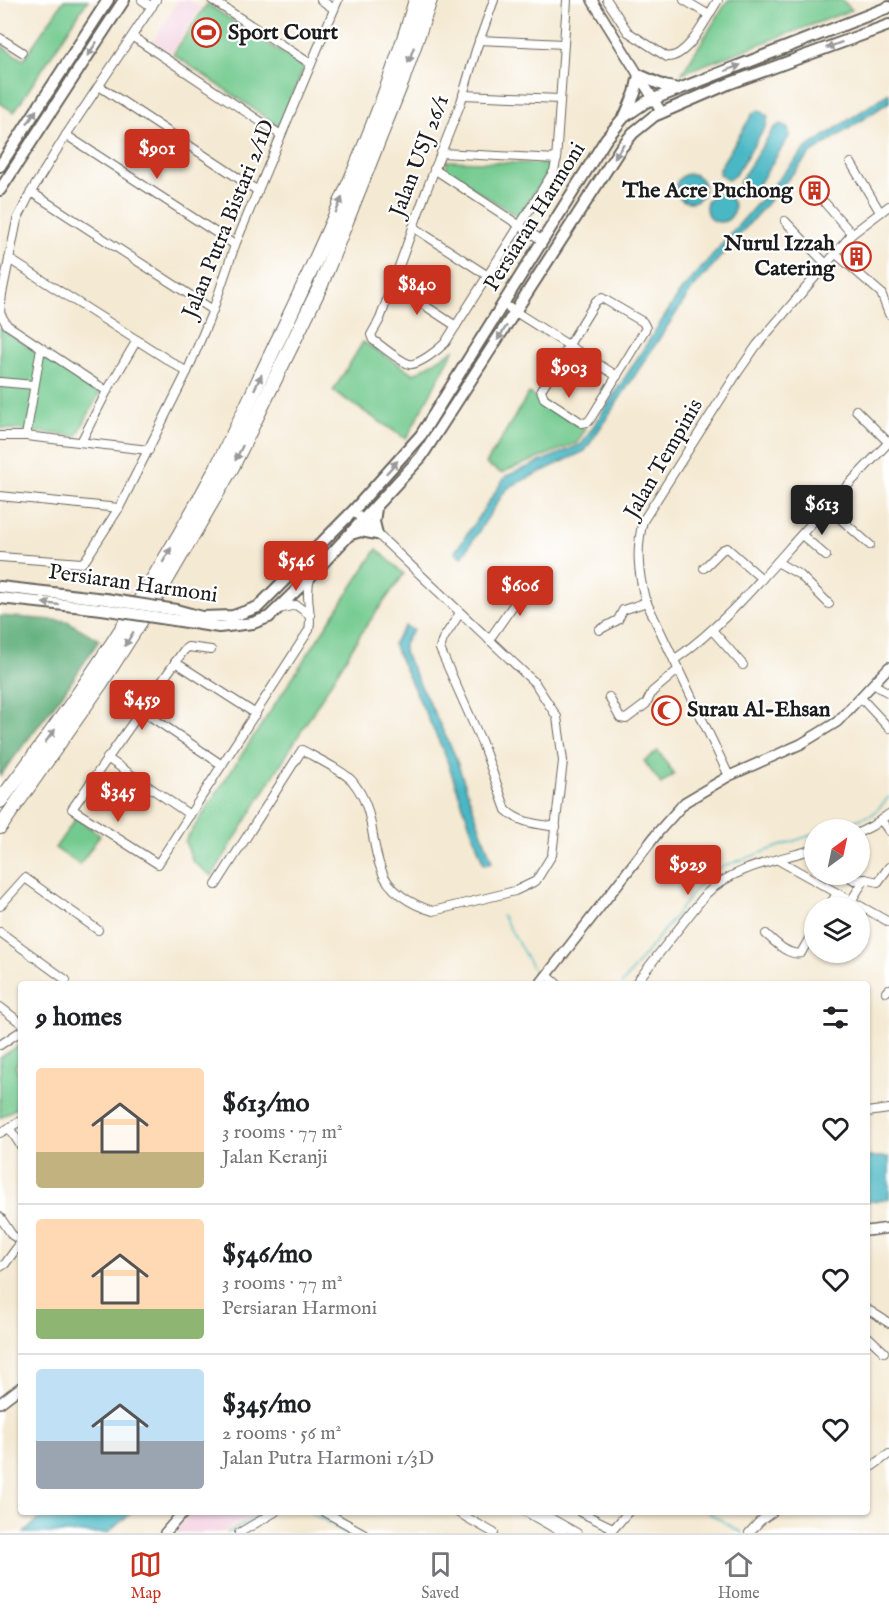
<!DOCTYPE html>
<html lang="en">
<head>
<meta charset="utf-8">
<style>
	:root { --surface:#fff; --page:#f6f6f6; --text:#202124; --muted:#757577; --line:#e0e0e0; --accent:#c8321e }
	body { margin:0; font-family:"IM FELL English",serif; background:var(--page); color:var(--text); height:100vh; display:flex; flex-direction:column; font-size:22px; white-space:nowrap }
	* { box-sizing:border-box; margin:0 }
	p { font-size:20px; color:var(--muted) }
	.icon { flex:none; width:33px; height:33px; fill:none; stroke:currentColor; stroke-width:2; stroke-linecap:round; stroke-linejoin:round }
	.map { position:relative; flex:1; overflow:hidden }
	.side { position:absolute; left:18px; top:981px; width:852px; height:534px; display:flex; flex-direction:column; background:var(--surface); border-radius:6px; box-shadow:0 2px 4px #0004 }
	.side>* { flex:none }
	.needle { width:39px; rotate:33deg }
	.buttons { position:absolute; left:804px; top:819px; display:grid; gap:12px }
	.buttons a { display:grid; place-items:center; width:66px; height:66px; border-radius:50%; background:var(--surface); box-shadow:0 2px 4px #0004; font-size:30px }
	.price { position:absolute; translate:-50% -51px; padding:0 14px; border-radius:6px; background:var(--accent); color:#fff; font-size:20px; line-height:39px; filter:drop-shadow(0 2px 3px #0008) }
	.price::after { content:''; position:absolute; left:50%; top:36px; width:18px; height:14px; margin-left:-9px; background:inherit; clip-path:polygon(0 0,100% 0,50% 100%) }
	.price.active { background:#222; color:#fff }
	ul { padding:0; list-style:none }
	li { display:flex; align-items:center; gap:18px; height:150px; padding:0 18px }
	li+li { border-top:2px solid var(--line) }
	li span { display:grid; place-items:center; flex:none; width:168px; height:120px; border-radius:6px; color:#555 }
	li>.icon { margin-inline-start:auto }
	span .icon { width:72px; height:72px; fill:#fffc; stroke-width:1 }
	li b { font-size:26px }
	h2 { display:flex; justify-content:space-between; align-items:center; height:72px; padding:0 18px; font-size:26px }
	.tabs { display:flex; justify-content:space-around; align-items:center; height:84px; border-top:2px solid var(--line); background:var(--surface); font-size:16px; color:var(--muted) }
	.tabs a { display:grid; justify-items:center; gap:3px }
	.tabs .active { color:var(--accent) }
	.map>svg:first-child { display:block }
	.built { fill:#f3cfdf }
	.green { fill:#73ca8f; stroke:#487356; stroke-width:1.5 }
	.forest { fill:#5eae7a; stroke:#3d654b; stroke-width:1.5 }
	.water { fill:#49b7c4; stroke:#326a70; stroke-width:1.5 }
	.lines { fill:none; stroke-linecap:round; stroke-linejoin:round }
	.stream { stroke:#49b7c4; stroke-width:1.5 }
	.minor-casing { stroke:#68645c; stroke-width:10 }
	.tertiary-casing { stroke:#68645c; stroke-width:12 }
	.secondary-casing { stroke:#68645c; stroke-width:14 }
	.motorway-casing { stroke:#68645c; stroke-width:16 }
	.minor { stroke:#fff; stroke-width:8 }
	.tertiary { stroke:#fff; stroke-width:9 }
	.secondary { stroke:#fff; stroke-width:10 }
	.motorway { stroke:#fff; stroke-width:14 }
	.secondary-bridge-casing { stroke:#68645c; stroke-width:14; stroke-linecap:butt }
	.secondary-bridge { stroke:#fff; stroke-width:10 }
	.oneway { fill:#999 }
	.labels { text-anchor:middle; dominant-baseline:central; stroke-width:4.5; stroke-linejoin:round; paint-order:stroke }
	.poi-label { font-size:22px; font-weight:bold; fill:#1c1c1c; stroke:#fff; text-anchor:start }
	.street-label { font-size:22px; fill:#1c1c1c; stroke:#fff }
</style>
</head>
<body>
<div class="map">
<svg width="889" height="1533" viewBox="0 0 889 1533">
	<rect width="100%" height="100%" fill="#fff"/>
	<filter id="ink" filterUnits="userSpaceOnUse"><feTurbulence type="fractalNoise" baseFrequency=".0167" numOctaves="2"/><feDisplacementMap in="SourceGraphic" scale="12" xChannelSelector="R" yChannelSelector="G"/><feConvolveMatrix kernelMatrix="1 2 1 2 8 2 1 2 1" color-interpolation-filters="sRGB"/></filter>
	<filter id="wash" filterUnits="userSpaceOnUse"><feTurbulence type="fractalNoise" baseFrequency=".008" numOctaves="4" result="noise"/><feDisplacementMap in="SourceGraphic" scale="24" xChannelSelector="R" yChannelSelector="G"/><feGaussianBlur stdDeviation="1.35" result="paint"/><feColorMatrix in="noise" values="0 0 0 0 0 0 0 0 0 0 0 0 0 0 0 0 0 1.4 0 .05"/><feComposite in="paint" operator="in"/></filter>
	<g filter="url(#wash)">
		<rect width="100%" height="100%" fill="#f4e9d2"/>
		<g class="built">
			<path d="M179,0H188L200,7L172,52L153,41Z"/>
			<path d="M192,1512H255L257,1514L220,1533H173Z"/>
		</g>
		<g class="green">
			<path d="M64,0H88L14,112L0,103V45L23,60Z"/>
			<path d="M728,0H842L852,10L682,73Z"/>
			<path d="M207,4L304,67L280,127L173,54Z"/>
			<path d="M446,161L549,164L548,173L518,217L448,172Z"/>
			<path d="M0,328L100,392L77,436L0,428Z"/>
			<path d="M363,342L414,374L454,350L406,439L333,391Z"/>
			<path d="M529,393L585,430L577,443L501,473L486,464Z"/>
			<path d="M377,549L404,574L364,629L212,876L193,862L185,841Z"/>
			<path d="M658,751L674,774L661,784L644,761Z"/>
			<path d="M76,818L100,835L80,865L55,848Z"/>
			<path d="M21,1044V1061L15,1066L21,1077V1105L0,1118V1058Z"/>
		</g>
		<path class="forest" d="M0,616L67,621L99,640L70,684L0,776Z"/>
		<g class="water">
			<path d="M889,93V102L810,154L781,187L690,292L585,451L511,486L505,491L462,557L455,552L506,476L582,444L681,291L805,149Z"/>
			<path d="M759,110L768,116L766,126L735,175L728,180L719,174L720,167L753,113Z"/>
			<path d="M780,124L787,127L790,135L754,192L747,195L743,194L739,188L740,181L774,128Z"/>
			<circle cx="690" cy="188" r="14"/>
			<circle cx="720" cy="208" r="14"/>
			<path d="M405,626L413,630L404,643V652L454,753L492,862L484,865L444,752L393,644Z"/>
			<path d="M867,1157H889V1199L867,1202Z"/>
			<path d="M46,1512H132L108,1533H24Z"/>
		</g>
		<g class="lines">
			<g class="stream">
				<path d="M828,830L873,814L889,797"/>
				<path d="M502,915L536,974L537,983"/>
				<path d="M622,984L710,871L814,834"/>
				<path d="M310,1512L346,1533"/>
				<path d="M708,1512L742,1533"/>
				<path d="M227,1533L255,1518"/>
			</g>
		</g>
	</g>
	<g filter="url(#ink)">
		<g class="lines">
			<defs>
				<g id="minor">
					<path d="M142,0L152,7"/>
					<path d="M212,0L311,64"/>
					<path d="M321,0L334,9"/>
					<path d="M494,0L476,50L461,102L427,189L380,319L371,335L373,340C382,346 399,361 409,364C418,366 439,349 445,343L554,171L556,161L567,0"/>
					<path d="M607,0L628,32L667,57C689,57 707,17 718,0"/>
					<path d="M684,0L709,15"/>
					<path d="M133,37L281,135"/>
					<path d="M0,38L22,52"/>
					<path d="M479,40L564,44"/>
					<path d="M99,86L258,191"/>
					<path d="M463,95L560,99"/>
					<path d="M66,135L235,245"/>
					<path d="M441,153L557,159"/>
					<path d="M851,163L880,212"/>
					<path d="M434,169L543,241"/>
					<path d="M31,192L213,310"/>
					<path d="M825,203L852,234"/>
					<path d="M785,221L826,264"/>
					<path d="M413,227L488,276"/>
					<path d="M835,253L881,293L889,314"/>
					<path d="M9,259L187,372"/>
					<path d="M392,284L456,326"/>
					<path d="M602,298L643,322L646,328L591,418L588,422L582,423L544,398L541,390L596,301Z"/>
					<path d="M503,304L617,376"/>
					<path d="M0,382L34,385"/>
					<path d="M107,391L7,325L0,313L2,294L17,220L31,192L66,135L156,0"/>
					<path d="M856,410L889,443"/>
					<path d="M0,436H26L149,450"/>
					<path d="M26,436L41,348"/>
					<path d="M81,442L107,391L137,340"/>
					<path d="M0,496L119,508"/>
					<path d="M827,507L870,545"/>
					<path d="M802,535L826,556"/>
					<path d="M0,557L82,563L86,559L119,508L187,372L213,310L235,245L338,0"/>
					<path d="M777,562L800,575L829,604"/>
					<path d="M704,568L722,550L727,548L762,579"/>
					<path d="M279,609L296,605L310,615"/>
					<path d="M460,613L443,639L440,649L482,743L506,810C519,823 538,824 556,827"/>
					<path d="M599,630L618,620L623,610L647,602"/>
					<path d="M712,630L743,665"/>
					<path d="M489,640L530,581"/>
					<path d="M211,650L188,647L184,650L72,809L158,864L309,630C313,613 304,597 310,579"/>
					<path d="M674,660C727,623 767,572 810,525C836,497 863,470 889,442"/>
					<path d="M175,662L256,714"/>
					<path d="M873,684L889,693"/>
					<path d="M609,697L620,718L626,719L646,704L652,692L679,669"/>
					<path d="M861,698L889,728"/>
					<path d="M141,710L222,765"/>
					<path d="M107,758L190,815"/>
					<path d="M729,776L645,599C638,572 636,548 643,521L736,375L757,345L852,234L889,206"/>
					<path d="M881,820L889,831"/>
					<path d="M860,832L872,826L889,814"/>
					<path d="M778,860L889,922"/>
					<path d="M845,874L854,880L865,879"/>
					<path d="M216,885L302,750C314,757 346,772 353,782C376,811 369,838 381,869C388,891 412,905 433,911L515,891L536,881L552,855L563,761L557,717L535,683L353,511"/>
					<path d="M851,901L865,879L878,882L889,867"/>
					<path d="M0,906L25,878L98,930"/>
					<path d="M828,908L837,893"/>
					<path d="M0,932L66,980"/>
					<path d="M766,934C775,942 788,956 801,953L814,930"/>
					<path d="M548,976L557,984"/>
					<path d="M635,984L706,894C733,867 778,860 814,849"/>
					<path d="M886,992L889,989"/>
					<path d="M0,1007L21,1023"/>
					<path d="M0,1045L21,1031"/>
					<path d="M867,1112L889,1109"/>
					<path d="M10,1129L21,1146"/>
					<path d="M0,1133L21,1121"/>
					<path d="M0,1217L12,1235L21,1241"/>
					<path d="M0,1267L5,1264L21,1242"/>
					<path d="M867,1309L889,1323"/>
					<path d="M867,1336L884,1352"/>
					<path d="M867,1470L889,1454"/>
					<path d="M325,1512L363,1533"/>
					<path d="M457,1512L494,1533"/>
					<path d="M526,1512L563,1533"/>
					<path d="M540,1512L577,1533"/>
					<path d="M580,1512L613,1528"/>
					<path d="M239,1533L275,1512"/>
					<path d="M610,1533L628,1512"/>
					<path d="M749,1533L760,1521L773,1512"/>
				</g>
				<g id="tertiary">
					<path d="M592,0L662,113"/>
					<path d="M540,984L659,831L685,802L729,776L801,744L837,722L889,667"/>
					<path d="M867,1231L889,1228"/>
					<path d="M0,1403L21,1387"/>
					<path d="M165,1533L178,1518L186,1512"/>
				</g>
				<g id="secondary">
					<path d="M626,114L635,93L639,75L664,86L678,89"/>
					<path d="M0,166L108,0"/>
					<path d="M0,190L124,0"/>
					<path d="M351,534L361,531L377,534L374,522L376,508"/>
					<path d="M0,587L105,599"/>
					<path d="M0,598L102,609"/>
					<path d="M176,610L202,617L233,616L258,607L353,511L421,435L606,139L624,117L646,102L889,7"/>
					<path d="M174,620L219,627L253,623L269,617L310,577L421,457L620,149L633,133L654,116L728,84L889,25"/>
				</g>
				<g id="motorway">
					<path d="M0,801C80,698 152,588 214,473C237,429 257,383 279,338C331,229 382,116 416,0"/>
					<path d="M0,827L101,683L164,584L232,467L320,287L402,81L430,0"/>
				</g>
			</defs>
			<use href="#minor" class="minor-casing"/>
			<use href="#tertiary" class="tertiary-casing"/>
			<use href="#secondary" class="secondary-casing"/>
			<use href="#motorway" class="motorway-casing"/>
			<use href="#minor" class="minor"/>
			<use href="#tertiary" class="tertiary"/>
			<use href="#secondary" class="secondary"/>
			<use href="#motorway" class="motorway"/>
			<defs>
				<g id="secondary-bridge">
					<path d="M105,599L176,610"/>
					<path d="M102,609L174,620"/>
				</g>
			</defs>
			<use href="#secondary-bridge" class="secondary-bridge-casing"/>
			<use href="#secondary-bridge" class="secondary-bridge"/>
		</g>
		<defs><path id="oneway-solid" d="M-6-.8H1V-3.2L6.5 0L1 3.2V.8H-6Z" transform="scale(1.5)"/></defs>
		<g class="oneway">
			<use href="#oneway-solid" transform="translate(834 45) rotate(160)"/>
			<use href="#oneway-solid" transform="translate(92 49) rotate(124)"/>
			<use href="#oneway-solid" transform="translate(411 55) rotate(110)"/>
			<use href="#oneway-solid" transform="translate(733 68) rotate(-21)"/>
			<use href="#oneway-solid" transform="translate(32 117) rotate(-57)"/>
			<use href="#oneway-solid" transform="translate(619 151) rotate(123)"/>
			<use href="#oneway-solid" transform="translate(339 205) rotate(-67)"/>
			<use href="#oneway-solid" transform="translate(502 333) rotate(123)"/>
			<use href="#oneway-solid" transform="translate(258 382) rotate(-64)"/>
			<use href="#oneway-solid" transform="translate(239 453) rotate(116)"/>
			<use href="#oneway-solid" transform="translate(392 467) rotate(-48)"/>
			<use href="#oneway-solid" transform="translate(167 555) rotate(-60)"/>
			<use href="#oneway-solid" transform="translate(51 604) rotate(-174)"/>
			<use href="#oneway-solid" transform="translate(129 639) rotate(122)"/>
			<use href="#oneway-solid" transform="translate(50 736) rotate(-53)"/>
		</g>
	</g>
	<defs>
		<symbol id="stadium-ring" viewBox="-11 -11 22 22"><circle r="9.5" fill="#fff" stroke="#c8321e" stroke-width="1.5"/><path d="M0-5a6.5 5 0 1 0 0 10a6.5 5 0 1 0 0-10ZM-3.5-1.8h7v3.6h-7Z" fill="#c8321e"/></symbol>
		<symbol id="building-ring" viewBox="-11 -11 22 22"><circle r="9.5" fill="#fff" stroke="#c8321e" stroke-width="1.5"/><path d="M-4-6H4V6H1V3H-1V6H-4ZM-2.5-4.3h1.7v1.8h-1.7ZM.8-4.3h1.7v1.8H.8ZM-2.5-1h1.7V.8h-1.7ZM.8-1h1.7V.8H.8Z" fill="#c8321e"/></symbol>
		<symbol id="mosque-ring" viewBox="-11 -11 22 22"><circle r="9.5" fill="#fff" stroke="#c8321e" stroke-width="1.5"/><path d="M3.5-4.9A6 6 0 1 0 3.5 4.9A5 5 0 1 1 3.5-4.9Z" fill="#c8321e"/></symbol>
	</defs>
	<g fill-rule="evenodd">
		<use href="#stadium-ring" x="190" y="16" width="33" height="33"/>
		<use href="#building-ring" x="798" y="174" width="33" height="33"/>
		<use href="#building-ring" x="840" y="240" width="33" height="33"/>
		<use href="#mosque-ring" x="650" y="694" width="33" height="33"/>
	</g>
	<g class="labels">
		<g class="poi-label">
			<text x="228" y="33">Sport Court</text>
			<text x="793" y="191" text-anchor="end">The Acre Puchong</text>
			<text x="835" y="244" text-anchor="end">Nurul Izzah<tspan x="835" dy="25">Catering</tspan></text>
			<text x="687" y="710">Surau Al-Ehsan</text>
		</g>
		<g class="street-label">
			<text transform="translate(420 156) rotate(-69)">Jalan USJ 26/1</text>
			<text transform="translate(535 217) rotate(-58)">Persiaran Harmoni</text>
			<text transform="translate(229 219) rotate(-68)">Jalan Putra Bistari 2/1D</text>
			<text transform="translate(664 459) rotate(-60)">Jalan Tempinis</text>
			<text transform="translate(133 584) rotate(8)">Persiaran Harmoni</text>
		</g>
	</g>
</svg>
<div class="buttons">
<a><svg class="needle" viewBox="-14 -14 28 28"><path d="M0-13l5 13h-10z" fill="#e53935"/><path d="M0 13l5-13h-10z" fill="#757577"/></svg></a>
<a><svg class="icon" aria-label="layers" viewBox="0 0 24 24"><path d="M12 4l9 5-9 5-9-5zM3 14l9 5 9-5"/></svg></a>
</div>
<b class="price" style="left:157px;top:180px">$901</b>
<b class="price" style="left:417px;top:316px">$840</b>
<b class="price" style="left:569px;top:399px">$903</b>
<b class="price active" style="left:822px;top:536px">$613</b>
<b class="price" style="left:296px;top:592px">$546</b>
<b class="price" style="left:520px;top:617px">$606</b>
<b class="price" style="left:142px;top:731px">$459</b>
<b class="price" style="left:118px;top:823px">$345</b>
<b class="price" style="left:688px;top:896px">$929</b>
<section class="side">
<h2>9 homes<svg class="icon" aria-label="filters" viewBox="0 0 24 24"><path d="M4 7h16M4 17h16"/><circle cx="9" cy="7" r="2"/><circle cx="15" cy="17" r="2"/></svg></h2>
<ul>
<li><span style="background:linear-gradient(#ffd9b3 70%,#c2b280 0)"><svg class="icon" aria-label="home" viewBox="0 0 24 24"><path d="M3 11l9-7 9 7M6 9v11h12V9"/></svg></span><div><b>$613/mo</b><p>3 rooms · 77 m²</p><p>Jalan Keranji</p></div><svg class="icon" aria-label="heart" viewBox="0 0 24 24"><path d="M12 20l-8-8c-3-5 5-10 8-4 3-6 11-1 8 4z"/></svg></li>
<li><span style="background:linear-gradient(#ffd9b3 75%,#8fb573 0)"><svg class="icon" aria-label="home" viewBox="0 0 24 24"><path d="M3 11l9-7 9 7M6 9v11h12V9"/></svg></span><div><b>$546/mo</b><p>3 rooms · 77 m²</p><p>Persiaran Harmoni</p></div><svg class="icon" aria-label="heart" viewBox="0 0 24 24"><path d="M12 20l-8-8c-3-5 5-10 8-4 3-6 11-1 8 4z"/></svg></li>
<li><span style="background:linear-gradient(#bfe0f5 60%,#9aa5b1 0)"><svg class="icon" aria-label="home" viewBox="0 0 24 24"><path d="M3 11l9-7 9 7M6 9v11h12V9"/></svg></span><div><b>$345/mo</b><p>2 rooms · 56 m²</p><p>Jalan Putra Harmoni 1/3D</p></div><svg class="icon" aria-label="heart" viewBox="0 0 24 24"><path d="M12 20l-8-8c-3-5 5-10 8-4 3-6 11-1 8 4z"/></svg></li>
</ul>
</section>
</div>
<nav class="tabs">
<a class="active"><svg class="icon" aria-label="map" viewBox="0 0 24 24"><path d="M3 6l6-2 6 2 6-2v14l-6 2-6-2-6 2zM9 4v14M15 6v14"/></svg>Map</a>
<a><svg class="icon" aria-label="saved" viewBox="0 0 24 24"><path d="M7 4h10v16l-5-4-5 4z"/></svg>Saved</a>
<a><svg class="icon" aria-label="home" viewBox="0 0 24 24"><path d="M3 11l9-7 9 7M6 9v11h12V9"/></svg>Home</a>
</nav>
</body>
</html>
